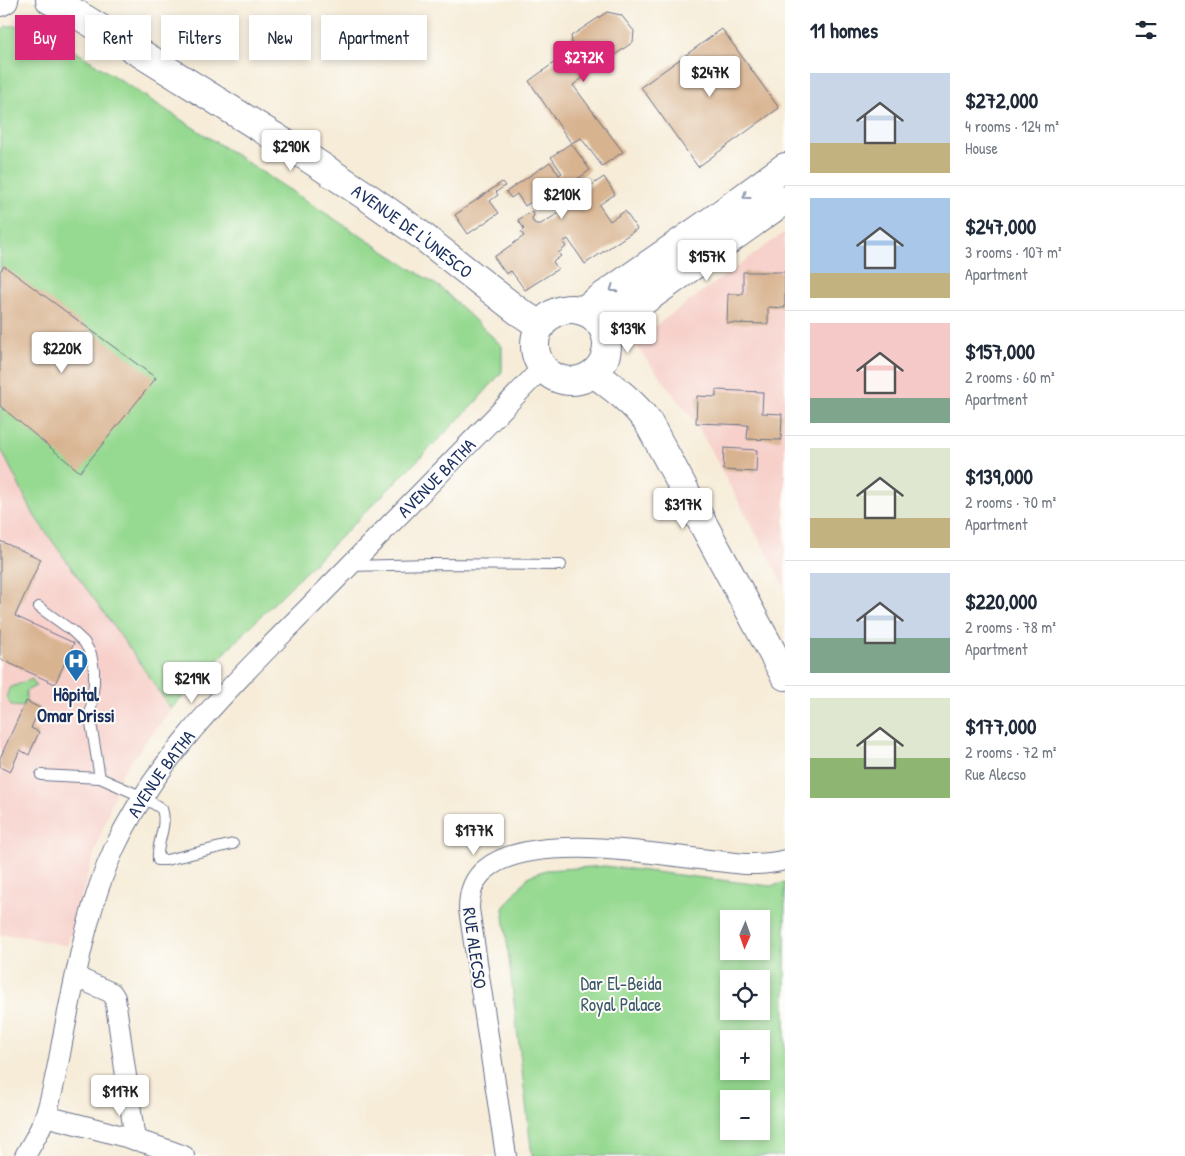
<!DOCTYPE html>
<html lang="en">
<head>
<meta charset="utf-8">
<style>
	:root { --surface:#fff; --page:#f6f6f7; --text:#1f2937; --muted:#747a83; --line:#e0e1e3; --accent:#db2777 }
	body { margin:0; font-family:"Patrick Hand",sans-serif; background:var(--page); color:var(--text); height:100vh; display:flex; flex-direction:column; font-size:19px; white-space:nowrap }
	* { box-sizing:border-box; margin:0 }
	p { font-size:16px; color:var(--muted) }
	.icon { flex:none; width:28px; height:28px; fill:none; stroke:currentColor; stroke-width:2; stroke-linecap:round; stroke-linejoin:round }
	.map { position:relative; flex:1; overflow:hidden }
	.side { display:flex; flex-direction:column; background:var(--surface); width:400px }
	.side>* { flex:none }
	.top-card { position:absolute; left:15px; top:15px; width:475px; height:45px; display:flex; gap:10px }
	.needle { width:32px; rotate:182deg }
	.tools { position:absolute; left:720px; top:910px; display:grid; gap:10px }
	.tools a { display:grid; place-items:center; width:50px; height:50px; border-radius:0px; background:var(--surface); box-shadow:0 2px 8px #0003; font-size:25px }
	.price { position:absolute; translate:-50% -42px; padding:0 11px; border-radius:5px; background:#fff; color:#222; font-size:16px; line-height:32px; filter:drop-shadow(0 1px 2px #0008) }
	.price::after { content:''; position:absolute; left:50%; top:30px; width:15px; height:11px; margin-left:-8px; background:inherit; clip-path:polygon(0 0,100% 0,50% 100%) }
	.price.selected { background:var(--accent); color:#fff }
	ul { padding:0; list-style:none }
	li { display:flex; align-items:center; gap:15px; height:125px; padding:0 25px }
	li+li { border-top:1px solid var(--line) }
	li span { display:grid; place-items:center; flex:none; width:140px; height:100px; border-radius:0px; color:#555 }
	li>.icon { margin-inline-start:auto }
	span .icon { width:60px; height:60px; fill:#fffc; stroke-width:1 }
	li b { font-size:21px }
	h2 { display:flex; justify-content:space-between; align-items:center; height:60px; padding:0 25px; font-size:21px }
	.tag { padding:0 18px; border-radius:0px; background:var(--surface); box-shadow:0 2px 8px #0003; font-size:18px; line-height:45px }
	.tag.selected { background:var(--accent); color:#fff }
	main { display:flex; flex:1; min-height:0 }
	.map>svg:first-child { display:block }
	.built { fill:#f7d0ca }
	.green { fill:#96d991; stroke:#588478; fill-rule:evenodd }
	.building { fill:#d8b390 }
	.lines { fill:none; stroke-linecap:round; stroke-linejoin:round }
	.service-casing { stroke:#687189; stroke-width:12 }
	.minor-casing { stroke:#687189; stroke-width:22 }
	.secondary-casing { stroke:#687189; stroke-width:30 }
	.service { stroke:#fff; stroke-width:10 }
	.minor { stroke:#fff; stroke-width:20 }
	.secondary { stroke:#fff; stroke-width:28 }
	.oneway { stroke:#8d97ae }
	.labels { text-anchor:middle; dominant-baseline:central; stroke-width:4; stroke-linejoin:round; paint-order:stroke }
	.street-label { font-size:18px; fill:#1b2f5e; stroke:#fdfcf7 }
	.poi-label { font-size:18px; font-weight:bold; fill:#1b2f5e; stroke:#fdfcf7 }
	.park-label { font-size:18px; fill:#3a5a6b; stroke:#fdfcf7 }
</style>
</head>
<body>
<main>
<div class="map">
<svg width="785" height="1156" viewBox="0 0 785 1156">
	<rect width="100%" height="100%" fill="#fdfcf7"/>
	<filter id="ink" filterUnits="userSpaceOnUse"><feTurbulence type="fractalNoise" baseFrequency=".02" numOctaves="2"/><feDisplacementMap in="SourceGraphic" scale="10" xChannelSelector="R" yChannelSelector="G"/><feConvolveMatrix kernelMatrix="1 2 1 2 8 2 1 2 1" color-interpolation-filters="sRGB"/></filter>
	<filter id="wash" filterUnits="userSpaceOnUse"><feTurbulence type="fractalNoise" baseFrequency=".0096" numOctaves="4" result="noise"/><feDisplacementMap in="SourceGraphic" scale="20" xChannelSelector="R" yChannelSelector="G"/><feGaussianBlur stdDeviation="1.12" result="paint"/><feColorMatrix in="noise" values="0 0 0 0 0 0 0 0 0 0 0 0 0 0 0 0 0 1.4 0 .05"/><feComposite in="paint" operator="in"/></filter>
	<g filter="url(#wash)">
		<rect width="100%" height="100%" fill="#f6ecd8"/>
		<g class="built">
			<path d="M785,232V587L696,423L633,342Z"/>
			<path d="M0,447L35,517L135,656L171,709L122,773L94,854L67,946L21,936L0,935Z"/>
		</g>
		<g class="green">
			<path d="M35,25L441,288L502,346V372L474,404L245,632L171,709L135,656L35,517L0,447V33L6,26Z"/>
			<path d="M32,679L36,686L26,691V701L23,707L12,706L6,698L9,688Z"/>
			<path d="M605,866L770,886L785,883V1156H532L503,908L529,876L546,870ZM729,919H761V951H729ZM729,979H761V1011H729ZM729,1039H761V1071H729ZM729,1099H761V1131H729Z"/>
		</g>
		<g id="blocks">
			<g class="building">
				<path d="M607,12L621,15L634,31L633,42L573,85L623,152L602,166L581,138L571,143L529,81L573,49L571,36Z"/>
				<path d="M722,29L779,108L698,167L641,87Z"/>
				<path d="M571,143L590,170L569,185L570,187L574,184L580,193L604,177L615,194L599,205L610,221L625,211L637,229L585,264L568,239L563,242L566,247L558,253L561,256L553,262L558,269L525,290L511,271L506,274L494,257L524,236L521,232L524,229L518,220L532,211L534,215L532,218L533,222L536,224H541L562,211L549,191L525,206L517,194L511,198L506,192L550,162L559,175L562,173L551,157Z"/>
				<path d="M502,182L505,186L496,192L498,195L490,201L499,213L468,234L455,215Z"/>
				<path d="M4,266L156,378L80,472L0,406V271Z"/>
				<path d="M743,272H785V308L768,307V324L727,323L728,294H743Z"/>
				<path d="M716,390L763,392L762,413L782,414L781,440L747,439L748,425L696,423L697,396L716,397Z"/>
				<path d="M724,448L757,450L756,472L723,470Z"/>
				<path d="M0,541L41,559L15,616L74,643L55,684L0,659Z"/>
				<path d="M26,701L40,708L31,728L39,732L29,755L20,750L10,772L0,767V758Z"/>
			</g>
		</g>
	</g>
	<g filter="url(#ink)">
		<use href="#blocks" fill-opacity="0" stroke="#687189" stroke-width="1"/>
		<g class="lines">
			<defs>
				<g id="service">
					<path d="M350,566L432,564L561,565"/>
					<path d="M39,607L71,630L84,642L91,654L94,670V683L90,717L100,778"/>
					<path d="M41,775L100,778L143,797L162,809C168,826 156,843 158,860H166L233,844"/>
				</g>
				<g id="minor">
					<path d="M76,977L112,993L115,998L135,1140"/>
					<path d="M45,1116C92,1128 139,1139 184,1156"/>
					<path id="s1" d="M25,1156C32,1143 40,1131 45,1117C55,1088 59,1057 65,1027C77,968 89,903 114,849C159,753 239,678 312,604C389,525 467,447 543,367"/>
					<path d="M506,1156L469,909C469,893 473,879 486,869C528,834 639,851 691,858C709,860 726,862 744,864C758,864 771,864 785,860"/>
				</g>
				<g id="secondary">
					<path id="s2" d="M50,0L70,10L103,30L304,155L369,198L417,232L518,311L541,326"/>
					<path d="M0,2L4,0"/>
					<circle cx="571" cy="345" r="36"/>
					<path d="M582,311L714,219L785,167"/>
					<path d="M604,329L785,200"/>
					<path d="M594,373C614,388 633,402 648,422L785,676"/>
				</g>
			</defs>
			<use href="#service" class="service-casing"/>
			<use href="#minor" class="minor-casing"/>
			<use href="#secondary" class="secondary-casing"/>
			<use href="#service" class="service"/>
			<use href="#minor" class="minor"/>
			<use href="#secondary" class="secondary"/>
		</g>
		<defs><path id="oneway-chevron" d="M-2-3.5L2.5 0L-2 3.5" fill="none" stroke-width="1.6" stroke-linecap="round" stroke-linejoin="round" transform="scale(1.25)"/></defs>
		<g class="oneway">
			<use href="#oneway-chevron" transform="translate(746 196) rotate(144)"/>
			<use href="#oneway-chevron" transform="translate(613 289) rotate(145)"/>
		</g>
	</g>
	<defs>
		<symbol id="hospital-pin" viewBox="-11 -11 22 30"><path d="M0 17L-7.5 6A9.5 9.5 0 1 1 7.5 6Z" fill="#1f6fb2" stroke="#fdfcf7"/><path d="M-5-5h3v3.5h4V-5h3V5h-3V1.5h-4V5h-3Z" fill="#fff"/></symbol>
	</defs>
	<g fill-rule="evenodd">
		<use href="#hospital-pin" x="62" y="647" width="28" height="38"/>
	</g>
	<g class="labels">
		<g class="street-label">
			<text stroke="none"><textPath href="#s2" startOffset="430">AVENUE DE L'UNESCO</textPath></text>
			<text stroke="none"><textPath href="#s1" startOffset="815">AVENUE BATHA</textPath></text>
			<text stroke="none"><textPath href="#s1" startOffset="410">AVENUE BATHA</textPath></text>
			<text transform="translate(475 948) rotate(82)">RUE ALECSO</text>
		</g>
		<g class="poi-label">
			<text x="76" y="694">Hôpital<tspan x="76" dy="21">Omar Drissi</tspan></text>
		</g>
		<g class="park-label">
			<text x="621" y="983">Dar El-Beida<tspan x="621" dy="21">Royal Palace</tspan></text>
		</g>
	</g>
</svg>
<div class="tools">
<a><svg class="needle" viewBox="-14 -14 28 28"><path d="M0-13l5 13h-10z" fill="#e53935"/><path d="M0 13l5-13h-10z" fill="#747a83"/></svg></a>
<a><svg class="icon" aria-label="locate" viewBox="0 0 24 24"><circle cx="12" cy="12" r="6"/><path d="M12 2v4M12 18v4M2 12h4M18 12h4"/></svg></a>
<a>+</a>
<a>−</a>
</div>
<b class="price selected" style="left:584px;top:83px">$272K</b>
<b class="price" style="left:710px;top:98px">$247K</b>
<b class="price" style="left:291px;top:172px">$290K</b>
<b class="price" style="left:562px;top:220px">$210K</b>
<b class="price" style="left:707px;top:282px">$157K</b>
<b class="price" style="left:628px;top:354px">$139K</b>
<b class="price" style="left:62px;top:374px">$220K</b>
<b class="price" style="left:683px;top:530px">$317K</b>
<b class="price" style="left:192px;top:704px">$219K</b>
<b class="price" style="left:474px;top:856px">$177K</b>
<b class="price" style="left:120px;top:1117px">$117K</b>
<div class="top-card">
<a class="tag selected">Buy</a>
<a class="tag">Rent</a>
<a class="tag">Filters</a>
<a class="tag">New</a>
<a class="tag">Apartment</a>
</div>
</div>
<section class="side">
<h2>11 homes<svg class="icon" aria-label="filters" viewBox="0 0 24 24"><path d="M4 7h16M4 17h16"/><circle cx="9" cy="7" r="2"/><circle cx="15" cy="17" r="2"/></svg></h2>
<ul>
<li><span style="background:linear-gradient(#c9d6e8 70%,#c2b280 0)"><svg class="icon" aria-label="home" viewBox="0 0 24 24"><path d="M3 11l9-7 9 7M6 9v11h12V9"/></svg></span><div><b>$272,000</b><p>4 rooms · 124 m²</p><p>House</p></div></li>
<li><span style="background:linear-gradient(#a9c7e8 75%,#c2b280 0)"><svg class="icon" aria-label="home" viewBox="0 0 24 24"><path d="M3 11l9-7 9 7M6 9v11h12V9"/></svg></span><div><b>$247,000</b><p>3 rooms · 107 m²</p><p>Apartment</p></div></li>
<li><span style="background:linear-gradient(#f6c9c9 75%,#7fa58c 0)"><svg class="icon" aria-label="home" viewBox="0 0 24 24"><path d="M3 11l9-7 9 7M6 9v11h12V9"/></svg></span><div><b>$157,000</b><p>2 rooms · 60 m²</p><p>Apartment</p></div></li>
<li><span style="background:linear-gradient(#dfe7d0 70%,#c2b280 0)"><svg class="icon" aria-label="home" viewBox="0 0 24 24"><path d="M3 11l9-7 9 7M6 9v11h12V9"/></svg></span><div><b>$139,000</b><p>2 rooms · 70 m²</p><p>Apartment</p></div></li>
<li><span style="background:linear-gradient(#c9d6e8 65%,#7fa58c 0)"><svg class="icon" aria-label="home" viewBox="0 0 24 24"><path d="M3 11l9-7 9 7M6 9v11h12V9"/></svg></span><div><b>$220,000</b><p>2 rooms · 78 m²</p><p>Apartment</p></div></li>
<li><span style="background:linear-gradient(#dfe7d0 60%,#8fb573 0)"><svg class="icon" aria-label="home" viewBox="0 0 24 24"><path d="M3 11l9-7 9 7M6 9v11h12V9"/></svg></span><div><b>$177,000</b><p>2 rooms · 72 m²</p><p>Rue Alecso</p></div></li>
</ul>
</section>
</main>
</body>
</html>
